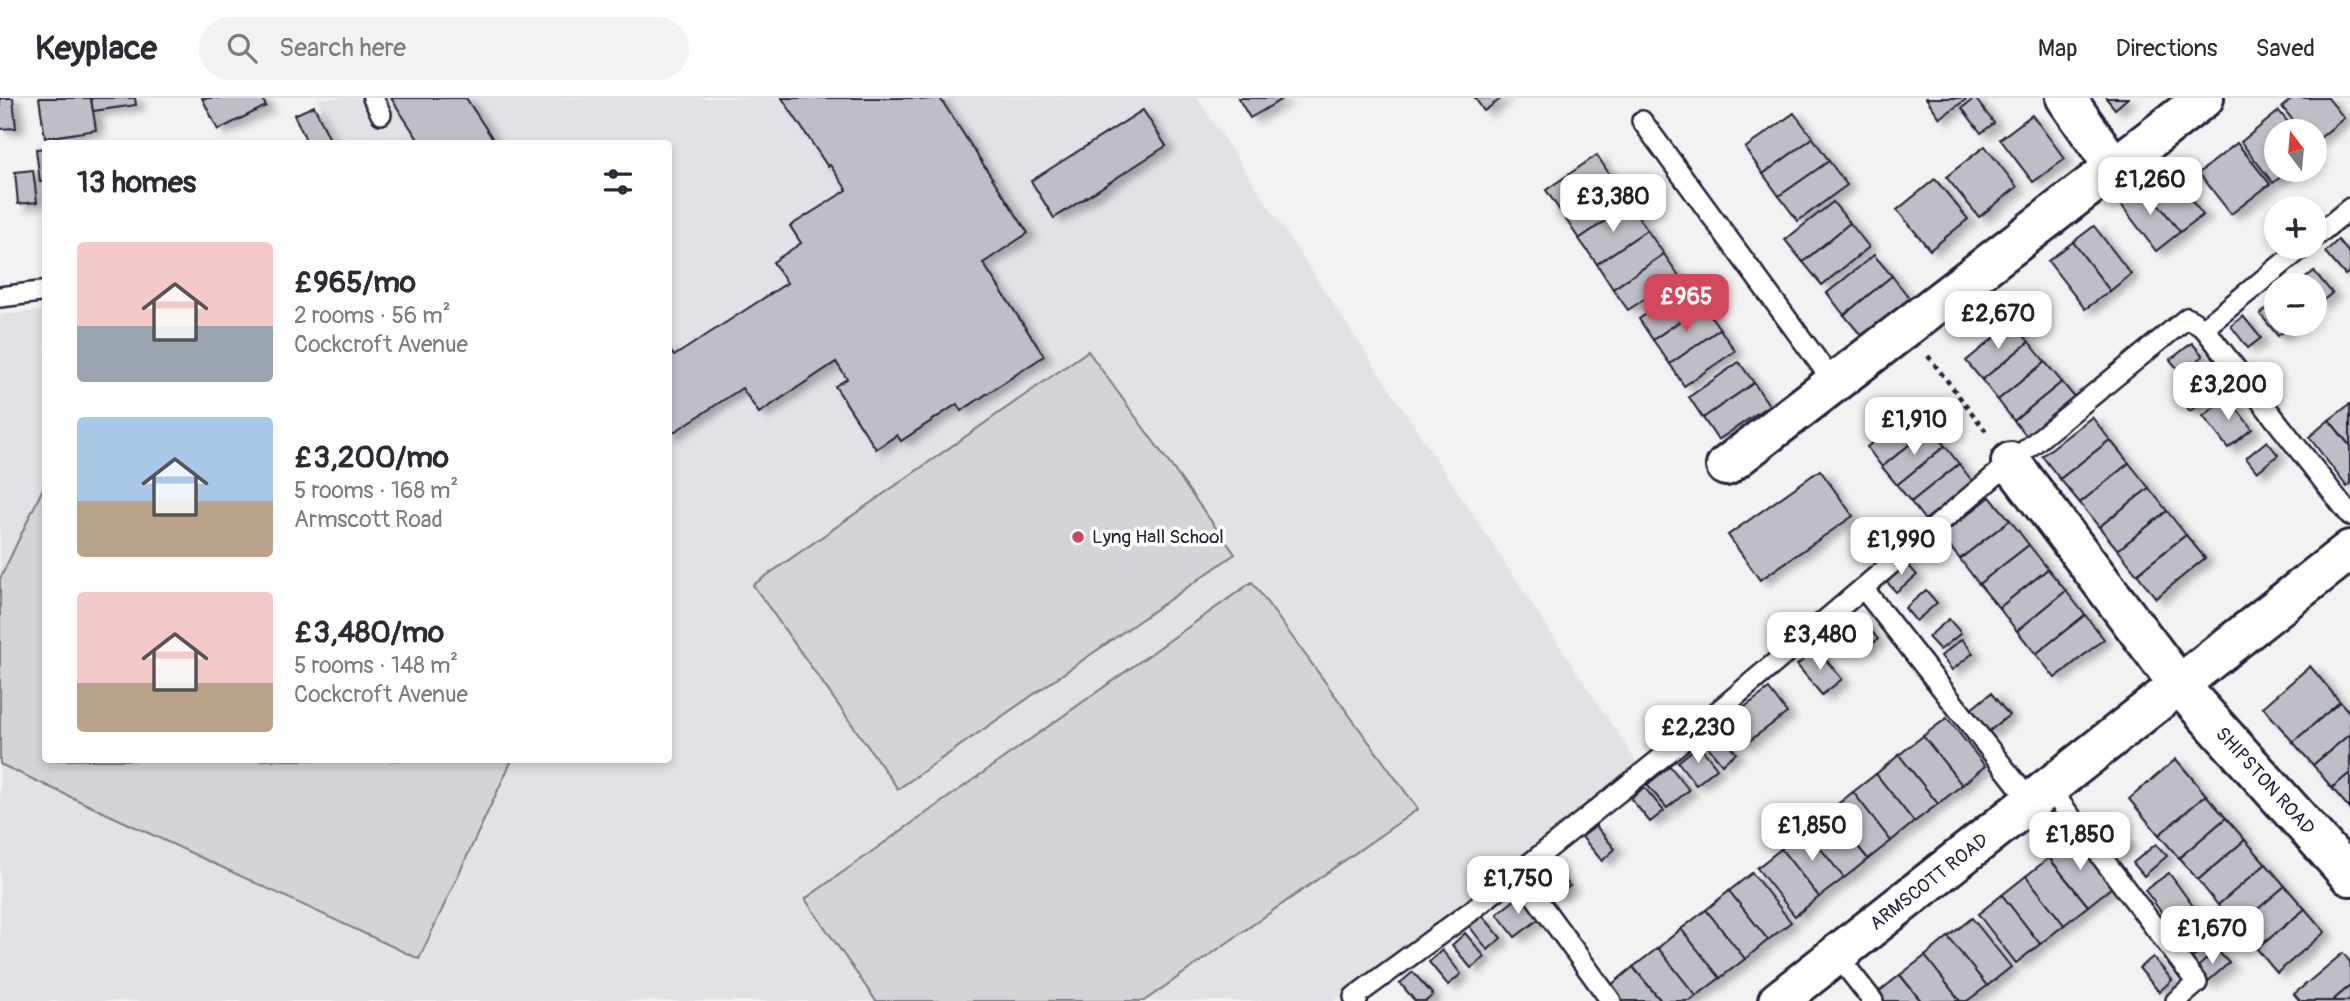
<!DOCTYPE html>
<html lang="en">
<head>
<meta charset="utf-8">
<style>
	:root { --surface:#fff; --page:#f2f2f3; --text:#2b2b33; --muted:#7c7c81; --line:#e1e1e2; --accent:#d1495b }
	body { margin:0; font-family:Pangolin,sans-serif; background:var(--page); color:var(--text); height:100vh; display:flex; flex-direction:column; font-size:26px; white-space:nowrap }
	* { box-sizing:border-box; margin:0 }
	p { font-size:23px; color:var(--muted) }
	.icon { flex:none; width:38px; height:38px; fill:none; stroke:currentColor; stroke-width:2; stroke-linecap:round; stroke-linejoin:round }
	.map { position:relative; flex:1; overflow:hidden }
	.panel { position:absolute; left:42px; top:42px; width:630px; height:623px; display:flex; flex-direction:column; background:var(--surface); border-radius:7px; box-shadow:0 4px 10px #0003 }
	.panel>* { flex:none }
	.needle { width:46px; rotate:344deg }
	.tools { position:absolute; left:2264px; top:21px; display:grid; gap:14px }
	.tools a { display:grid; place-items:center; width:63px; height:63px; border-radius:50%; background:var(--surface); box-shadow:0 4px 10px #0003; font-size:35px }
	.price { position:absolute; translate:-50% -60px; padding:0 16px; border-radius:14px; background:#fff; color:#222; font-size:23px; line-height:46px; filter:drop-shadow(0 2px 4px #0008) }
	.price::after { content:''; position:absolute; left:50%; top:42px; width:21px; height:16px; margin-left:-10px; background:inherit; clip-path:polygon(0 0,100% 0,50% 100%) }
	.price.selected { background:var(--accent); color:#fff }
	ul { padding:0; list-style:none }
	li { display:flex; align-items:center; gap:21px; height:175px; padding:0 35px }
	li span { display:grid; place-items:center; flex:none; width:196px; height:140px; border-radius:7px; color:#555 }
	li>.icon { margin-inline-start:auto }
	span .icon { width:84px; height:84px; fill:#fffc; stroke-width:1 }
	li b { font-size:30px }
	h2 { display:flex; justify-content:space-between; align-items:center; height:84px; padding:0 35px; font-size:30px }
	header { display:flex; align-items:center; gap:42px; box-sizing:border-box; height:98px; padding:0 35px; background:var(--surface); border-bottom:2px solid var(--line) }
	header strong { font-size:33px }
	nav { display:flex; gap:38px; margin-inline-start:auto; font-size:24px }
	.search { width:490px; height:63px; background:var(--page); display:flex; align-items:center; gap:18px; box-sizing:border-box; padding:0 24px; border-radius:38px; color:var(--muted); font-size:26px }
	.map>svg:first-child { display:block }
	.built { fill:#e2e2e6 }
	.green { fill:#d3d3d8; stroke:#7a7a8a; stroke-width:2 }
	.building { fill:#bebec6; stroke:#22223b; stroke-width:2; filter:url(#shadow) }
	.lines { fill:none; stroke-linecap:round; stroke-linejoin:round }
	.lane-casing { stroke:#22223b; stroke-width:24 }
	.street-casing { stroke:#22223b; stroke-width:44 }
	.path { stroke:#22223b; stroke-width:4.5; stroke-dasharray:5 5; stroke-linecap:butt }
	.lane { stroke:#fff; stroke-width:19 }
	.street { stroke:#fff; stroke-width:38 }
	.poi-dot { fill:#d1495b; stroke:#fff; stroke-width:2.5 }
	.labels { text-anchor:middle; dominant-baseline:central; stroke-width:7; stroke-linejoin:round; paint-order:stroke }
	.poi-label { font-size:19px; fill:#22223b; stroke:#fff; text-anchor:start }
	.street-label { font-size:19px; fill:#22223b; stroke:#fff }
</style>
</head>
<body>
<header>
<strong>Keyplace</strong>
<div class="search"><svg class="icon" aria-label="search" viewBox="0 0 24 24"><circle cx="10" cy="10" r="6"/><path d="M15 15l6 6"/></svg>Search here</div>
<nav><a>Map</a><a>Directions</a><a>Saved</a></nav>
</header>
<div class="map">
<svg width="2350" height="903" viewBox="0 0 2350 903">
	<defs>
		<filter id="shadow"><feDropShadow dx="8" dy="4.5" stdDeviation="3.5" flood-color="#0004"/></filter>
	</defs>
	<rect width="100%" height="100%" fill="#f2f2f3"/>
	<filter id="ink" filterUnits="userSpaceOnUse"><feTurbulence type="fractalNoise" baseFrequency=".0143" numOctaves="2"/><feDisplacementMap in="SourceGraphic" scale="14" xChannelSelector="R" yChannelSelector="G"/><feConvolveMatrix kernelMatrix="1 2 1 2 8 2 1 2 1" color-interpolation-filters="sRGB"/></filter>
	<g filter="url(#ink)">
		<path class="built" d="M317,0H1197L1640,669L1334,903H0V217L45,212L46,662H668V46L338,45Z"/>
		<g class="green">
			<path d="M1088,253L1235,456L898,691L753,487Z"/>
			<path d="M45,386L46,662H512L419,861L0,666V481Z"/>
			<path d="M1252,484L1418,711L1144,903H876L805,801Z"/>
		</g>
		<g class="building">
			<path d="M0,0H13L16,30L0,31Z"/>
			<path d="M39,0H91L96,32L45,40Z"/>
			<path d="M91,0H135L136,7L93,13Z"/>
			<path d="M202,0H262L266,8L218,32Z"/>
			<path d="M391,0H466L496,46H421Z"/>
			<path d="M782,0H920L921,2L940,0L1028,135L983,165L1044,258L961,313L957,306L901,343L897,337L876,351L835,288L847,281L836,264L759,315L742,290L668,338V249L674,258L787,185L773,164L801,145L790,128L847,92L830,67L828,69Z"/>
			<path d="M1238,0H1284L1250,20Z"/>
			<path d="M1475,0H1502L1484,13Z"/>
			<path d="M1926,0H1968L1940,20Z"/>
			<path d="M1975,0L1994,25L1981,35L1962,10Z"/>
			<path d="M2106,0H2128L2115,11Z"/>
			<path d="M2293,0H2328L2344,20L2315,44V33H2302L2282,9Z"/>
			<path d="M314,8L332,46H308L294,17Z"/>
			<path d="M1143,12L1166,48L1054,120L1031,83Z"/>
			<path d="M2279,13L2295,33H2277V72H2289L2273,85L2241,44Z"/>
			<path d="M1794,15L1813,40L1763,76L1745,50Z"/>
			<path d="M2032,17L2065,61L2033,84L2000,41Z"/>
			<path d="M1813,40L1829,63L1779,98L1763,76Z"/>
			<path d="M2237,45L2270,86L2231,116L2199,75Z"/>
			<path d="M1985,48L2017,89L1979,119L1946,79Z"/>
			<path d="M46,50V83L40,84L36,51Z"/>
			<path d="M1597,57L1613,82L1563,117L1546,92Z"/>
			<path d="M1829,63L1847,87L1798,123L1779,98Z"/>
			<path d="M2165,69L2203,117L2180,134L2143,86Z"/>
			<path d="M33,72L37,104L18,106L15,74Z"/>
			<path d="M1935,81L1968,121L1930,152L1897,112Z"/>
			<path d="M1613,82L1630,106L1579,141L1563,117Z"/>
			<path d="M2143,86L2180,134L2156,153L2119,104Z"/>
			<path d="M1833,104L1850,125L1803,164L1785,142Z"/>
			<path d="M1630,106L1647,132L1597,166L1579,141Z"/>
			<path d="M1850,125L1869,149L1822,187L1803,164Z"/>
			<path d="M2094,128L2131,176L2110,193L2073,144Z"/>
			<path d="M1647,132L1664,156L1613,191L1597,166Z"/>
			<path d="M2338,142L2350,156V173L2345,177L2325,154Z"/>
			<path d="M2073,144L2110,193L2085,211L2048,163Z"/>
			<path d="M1664,156L1679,178L1628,212L1613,191Z"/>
			<path d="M1874,157L1892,178L1844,217L1827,195Z"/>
			<path d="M2314,173L2332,195L2320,205L2315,200V187H2305L2302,183Z"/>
			<path d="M1892,178L1911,202L1864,241L1844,217Z"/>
			<path d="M1689,186L1703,207L1653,242L1639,221Z"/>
			<path d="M2273,206L2277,211V226H2289L2290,228L2278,238L2260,216Z"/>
			<path d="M1703,207L1720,231L1670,266L1653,242Z"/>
			<path d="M2243,218L2261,240L2248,250L2231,228Z"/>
			<path d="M2013,224L2029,244L1982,282L1966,263Z"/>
			<path d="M1720,231L1735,253L1684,288L1670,266Z"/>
			<path d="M2029,244L2045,264L1998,302L1982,282Z"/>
			<path d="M2192,245L2203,258L2182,276L2170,262Z"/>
			<path d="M1739,264L1754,285L1703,320L1689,299Z"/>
			<path d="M2045,264L2062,284L2014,323L1998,302Z"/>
			<path d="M2212,265L2227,286L2190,313L2175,293Z"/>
			<path d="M2062,284L2076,301L2029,341L2014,323Z"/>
			<path d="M1754,285L1769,307L1718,342L1703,320Z"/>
			<path d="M2228,299L2252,331L2228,350L2203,318Z"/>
			<path d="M2350,306V348L2329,322Z"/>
			<path d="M1915,311L1930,330L1882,369L1867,349Z"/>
			<path d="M2092,319L2110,342L2060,381L2042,358Z"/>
			<path d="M2329,322L2350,348V387L2347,389L2309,339Z"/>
			<path d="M1930,330L1945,348L1897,387L1882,369Z"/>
			<path d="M2110,342L2129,365L2080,405L2060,381Z"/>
			<path d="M2267,343L2278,357L2257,374L2246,360Z"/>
			<path d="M1945,348L1959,366L1911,404L1897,387Z"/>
			<path d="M2129,365L2149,390L2099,429L2080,405Z"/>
			<path d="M1959,366L1973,384L1925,422L1911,404Z"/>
			<path d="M1820,372L1853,418L1760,482L1728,437Z"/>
			<path d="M2149,390L2167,413L2118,452L2099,429Z"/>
			<path d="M1990,399L2010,422L1960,461L1941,438Z"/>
			<path d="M2167,413L2186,437L2137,476L2118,452Z"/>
			<path d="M2010,422L2029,447L1979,486L1960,461Z"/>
			<path d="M2186,437L2205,460L2156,500L2137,476Z"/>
			<path d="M2029,447L2048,471L1999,510L1979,486Z"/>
			<path d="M1905,463L1917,477L1896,494L1884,481Z"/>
			<path d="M2048,471L2066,493L2017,533L1999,510Z"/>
			<path d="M1926,492L1937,505L1916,523L1905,510Z"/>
			<path d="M2066,493L2085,517L2036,556L2017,533Z"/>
			<path d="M2085,517L2104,541L2055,580L2036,556Z"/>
			<path d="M1859,518L1878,541L1865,552L1845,529Z"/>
			<path d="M1949,521L1961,535L1940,552L1928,539Z"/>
			<path d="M1962,541L1973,555L1952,572L1941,558Z"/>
			<path d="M1817,551L1842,581L1822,597L1797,567Z"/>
			<path d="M2310,568L2340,604L2293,644L2263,609Z"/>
			<path d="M1769,591L1787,615L1745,646L1727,622Z"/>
			<path d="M1991,595L2009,617L1987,635L1969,613Z"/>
			<path d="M2340,604L2350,615V636L2313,667L2293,644Z"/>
			<path d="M1947,620L1985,668L1962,687L1923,638Z"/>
			<path d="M1716,631L1736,655L1722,666L1703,643Z"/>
			<path d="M2350,636V675L2332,690L2313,667Z"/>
			<path d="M1923,638L1962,687L1938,706L1899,657Z"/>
			<path d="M1699,647L1717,670L1696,687L1678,664Z"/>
			<path d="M1899,657L1938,706L1914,724L1876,676Z"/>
			<path d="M2176,661L2206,697L2159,737L2129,701Z"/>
			<path d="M1670,668L1689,692L1667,710L1647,687Z"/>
			<path d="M2350,675V711L2332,690Z"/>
			<path d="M1876,676L1914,724L1891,743L1853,694Z"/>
			<path d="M1644,689L1664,713L1650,724L1631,701Z"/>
			<path d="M1853,694L1891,743L1868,761L1829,713Z"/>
			<path d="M2206,697L2226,720L2179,760L2159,737Z"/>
			<path d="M1829,713L1868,761L1844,780L1805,731Z"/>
			<path d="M2226,720L2245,742L2198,782L2179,760Z"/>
			<path d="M2108,722L2128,746L2114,757L2095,734Z"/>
			<path d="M1596,728L1615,751L1602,763L1582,739Z"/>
			<path d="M1805,731L1844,780L1819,799L1781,751Z"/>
			<path d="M2073,740L2112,789L2088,808L2049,760Z"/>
			<path d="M2245,742L2266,766L2218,807L2198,782Z"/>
			<path d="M2156,746L2167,758L2144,778L2133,765Z"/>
			<path d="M1781,751L1819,799L1795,818L1757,770Z"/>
			<path d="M2049,760L2088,808L2064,827L2026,778Z"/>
			<path d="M1551,764L1570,788L1557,798L1538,775Z"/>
			<path d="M2266,766L2285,788L2237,829L2218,807Z"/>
			<path d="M1752,775L1791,824L1768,842L1729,793Z"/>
			<path d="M2169,775L2196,812L2173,830L2145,792Z"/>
			<path d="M2026,778L2064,827L2040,846L2002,797Z"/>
			<path d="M2285,788L2305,811L2257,851L2237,829Z"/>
			<path d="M1729,793L1768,842L1745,861L1706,812Z"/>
			<path d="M1521,797L1539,821L1515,839L1497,816Z"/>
			<path d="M2002,797L2040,846L2016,865L1978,816Z"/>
			<path d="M2305,811L2325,834L2277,875L2257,851Z"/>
			<path d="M1706,812L1745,861L1720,880L1681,831Z"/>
			<path d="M1482,817L1501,840L1488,852L1469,828Z"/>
			<path d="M1972,820L2011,869L1987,888L1948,839Z"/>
			<path d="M2202,828L2214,841L2191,861L2179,848Z"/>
			<path d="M1681,831L1720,880L1696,898L1658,850Z"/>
			<path d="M1465,835L1485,859L1471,870L1452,847Z"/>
			<path d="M1948,839L1987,888L1967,903H1960L1925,858Z"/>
			<path d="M1658,850L1696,898L1690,903H1661L1633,869Z"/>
			<path d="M1442,852L1461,876L1448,887L1429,864Z"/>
			<path d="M2217,852L2229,865L2206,885L2194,872Z"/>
			<path d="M2343,855L2350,864V888L2332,903H2300L2294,896Z"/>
			<path d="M1925,858L1960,903H1921L1900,877Z"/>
			<path d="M2153,859L2172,882L2159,894L2139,870Z"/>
			<path d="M1633,869L1661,903H1621L1610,888Z"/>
			<path d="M1413,874L1433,897L1426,903H1415L1400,885Z"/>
			<path d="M1900,877L1921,903H1882L1876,896Z"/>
			<path d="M2350,888V903H2332Z"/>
		</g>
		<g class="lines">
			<defs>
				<g id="lane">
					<path d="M373,0L381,16"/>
					<path d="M1642,23L1834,285"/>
					<path d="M2315,139L2350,110"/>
					<path d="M2303,149L2204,230L2350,417"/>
					<path d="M0,199L40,194"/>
					<path d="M1863,490L2011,364L2187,220L2204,230"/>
					<path d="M2049,690L2197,885L2176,903"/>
					<path d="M1518,775L1691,636L1863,490L2031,704"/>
					<path d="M1837,857L1873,903"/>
					<path d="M1357,903L1354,899L1470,814L1518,775L1611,903"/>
				</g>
				<g id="street">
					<path d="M2066,0L2114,69"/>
					<path d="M2011,364L2179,587L2350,778"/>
					<path d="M1726,368L2204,0"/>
					<path d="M1778,903L2350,452"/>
				</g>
			</defs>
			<use href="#lane" class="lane-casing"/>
			<use href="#street" class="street-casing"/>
			<path class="path" d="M1928,258L1989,337"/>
			<use href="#lane" class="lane"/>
			<use href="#street" class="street"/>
		</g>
	</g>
	<circle class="poi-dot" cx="1078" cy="439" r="7"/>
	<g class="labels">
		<g class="poi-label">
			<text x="1092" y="439">Lyng Hall School</text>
		</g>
		<g class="street-label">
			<text transform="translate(2265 683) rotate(48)">SHIPSTON ROAD</text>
			<text transform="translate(1929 784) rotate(-38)">ARMSCOTT ROAD</text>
		</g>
	</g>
</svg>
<div class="tools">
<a><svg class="needle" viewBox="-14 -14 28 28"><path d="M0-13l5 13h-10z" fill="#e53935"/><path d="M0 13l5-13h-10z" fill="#7c7c81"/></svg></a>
<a>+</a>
<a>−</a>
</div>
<b class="price" style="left:2150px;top:119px">£1,260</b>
<b class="price" style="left:1613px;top:136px">£3,380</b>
<b class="price selected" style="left:1686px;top:236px">£965</b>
<b class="price" style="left:1998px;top:253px">£2,670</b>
<b class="price" style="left:2228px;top:324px">£3,200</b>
<b class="price" style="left:1914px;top:359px">£1,910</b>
<b class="price" style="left:1901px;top:479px">£1,990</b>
<b class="price" style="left:1820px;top:574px">£3,480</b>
<b class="price" style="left:1698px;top:667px">£2,230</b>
<b class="price" style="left:1812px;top:765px">£1,850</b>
<b class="price" style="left:2080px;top:774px">£1,850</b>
<b class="price" style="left:1518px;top:818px">£1,750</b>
<b class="price" style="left:2212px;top:868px">£1,670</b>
<section class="panel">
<h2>13 homes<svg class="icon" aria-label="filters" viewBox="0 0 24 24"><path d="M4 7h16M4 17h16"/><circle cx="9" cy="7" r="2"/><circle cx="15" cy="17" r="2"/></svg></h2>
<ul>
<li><span style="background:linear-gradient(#f6c9c9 60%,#9aa5b1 0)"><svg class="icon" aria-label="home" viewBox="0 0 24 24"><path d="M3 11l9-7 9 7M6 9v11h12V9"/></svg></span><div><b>£965/mo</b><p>2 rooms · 56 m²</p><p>Cockcroft Avenue</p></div></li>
<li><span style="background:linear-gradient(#a9c7e8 60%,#b9a48a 0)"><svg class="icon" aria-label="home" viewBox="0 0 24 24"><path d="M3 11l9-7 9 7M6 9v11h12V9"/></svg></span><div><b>£3,200/mo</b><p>5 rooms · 168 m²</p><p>Armscott Road</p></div></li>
<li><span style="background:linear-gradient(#f6c9c9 65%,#b9a48a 0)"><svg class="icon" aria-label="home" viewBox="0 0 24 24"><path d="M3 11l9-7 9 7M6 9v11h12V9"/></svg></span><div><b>£3,480/mo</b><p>5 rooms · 148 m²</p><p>Cockcroft Avenue</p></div></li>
</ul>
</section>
</div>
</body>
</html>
